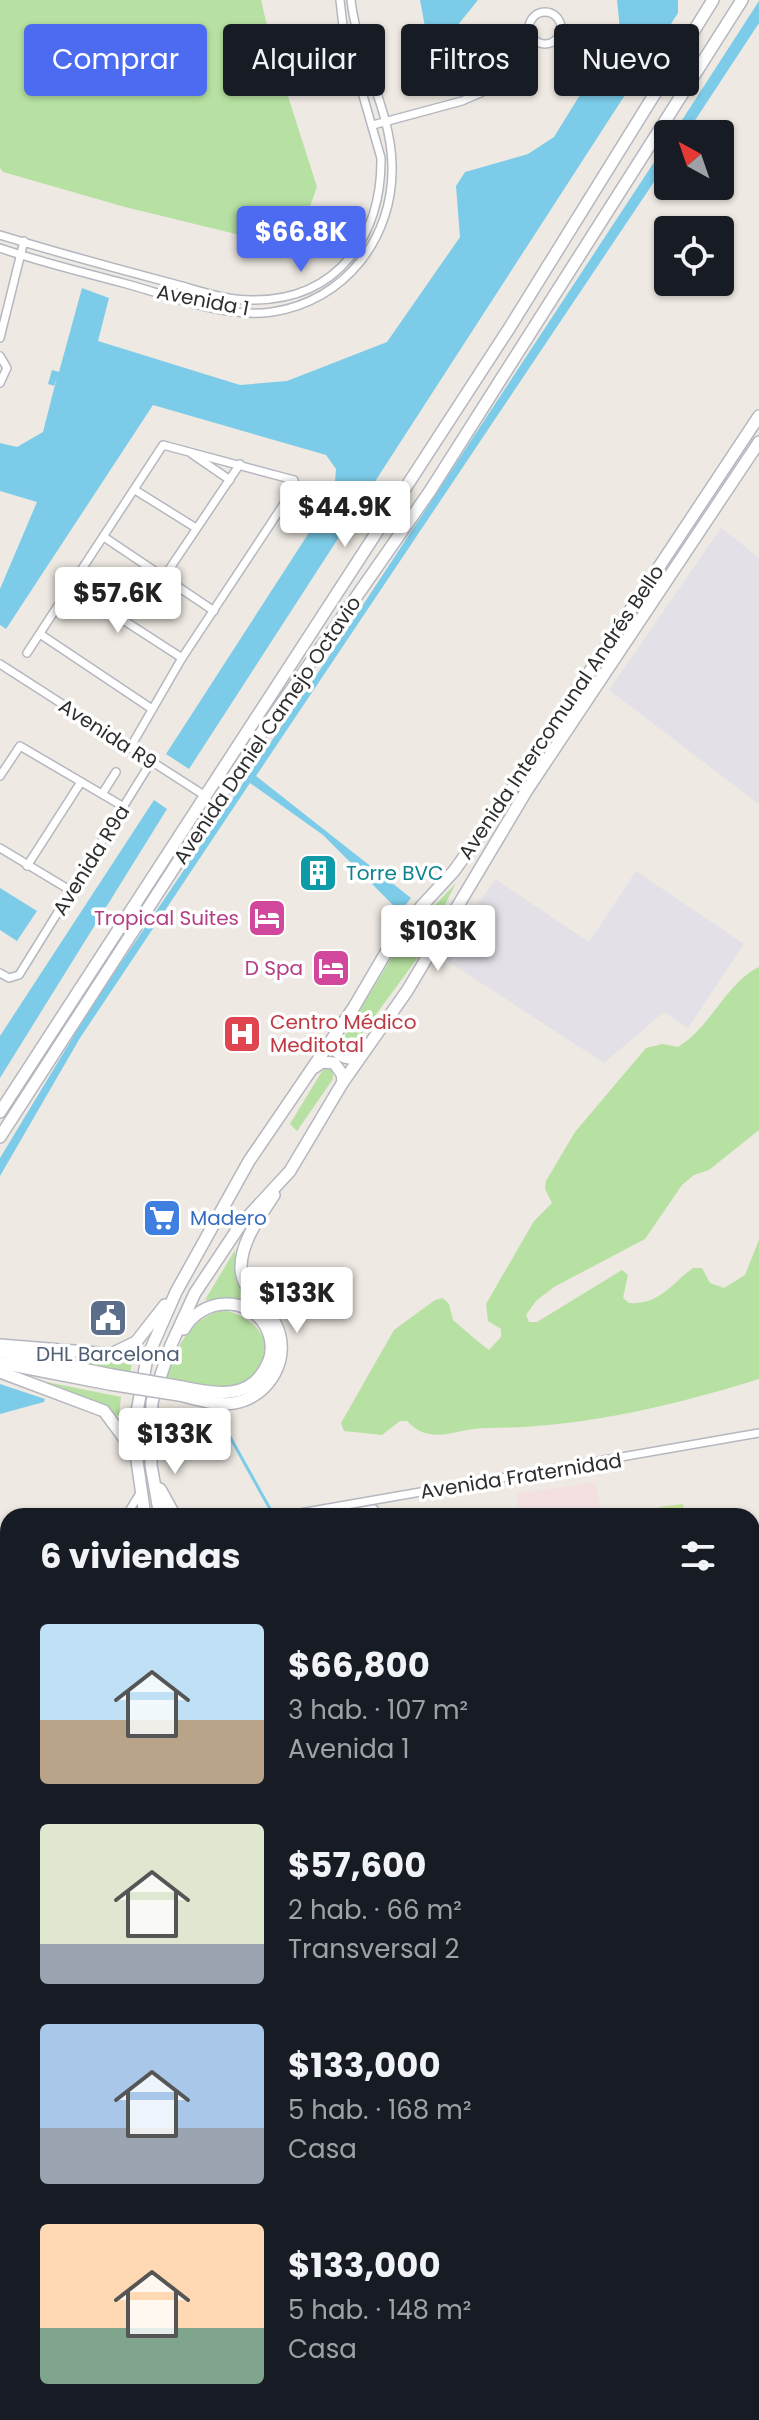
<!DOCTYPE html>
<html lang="es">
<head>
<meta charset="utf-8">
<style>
	:root { --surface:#171b24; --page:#20242c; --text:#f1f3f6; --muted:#9ea1a6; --accent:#4c6bf1 }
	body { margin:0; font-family:Poppins,sans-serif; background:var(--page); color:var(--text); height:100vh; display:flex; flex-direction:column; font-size:30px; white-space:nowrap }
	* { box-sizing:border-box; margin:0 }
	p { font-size:26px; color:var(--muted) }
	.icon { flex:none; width:44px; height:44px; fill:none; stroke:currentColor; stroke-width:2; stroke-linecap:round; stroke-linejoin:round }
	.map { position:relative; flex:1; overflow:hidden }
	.side { position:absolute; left:0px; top:1508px; width:760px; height:912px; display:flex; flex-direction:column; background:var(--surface); border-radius:24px 24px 0 0; box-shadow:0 2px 6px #0004 }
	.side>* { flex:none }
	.top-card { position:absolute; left:24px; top:24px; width:712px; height:72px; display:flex; gap:16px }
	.needle { width:52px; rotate:320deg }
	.fabs { position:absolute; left:654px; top:120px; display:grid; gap:16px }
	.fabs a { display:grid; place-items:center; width:80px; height:80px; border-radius:8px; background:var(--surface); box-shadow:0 2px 6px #0004; font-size:40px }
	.price { position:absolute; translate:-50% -68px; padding:0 18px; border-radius:8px; background:#fff; color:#222; font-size:26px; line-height:52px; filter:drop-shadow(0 2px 4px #0008) }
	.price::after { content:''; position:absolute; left:50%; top:48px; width:24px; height:18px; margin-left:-12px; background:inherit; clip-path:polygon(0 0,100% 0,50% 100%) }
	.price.selected { background:var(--accent); color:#fff }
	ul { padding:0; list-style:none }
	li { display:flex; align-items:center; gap:24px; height:200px; padding:0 40px }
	li span { display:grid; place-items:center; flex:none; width:224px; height:160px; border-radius:8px; color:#555 }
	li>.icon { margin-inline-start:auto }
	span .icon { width:96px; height:96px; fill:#fffc; stroke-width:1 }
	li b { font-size:34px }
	h2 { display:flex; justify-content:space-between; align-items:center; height:96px; padding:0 40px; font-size:34px }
	.chip { padding:0 28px; border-radius:8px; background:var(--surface); box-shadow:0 2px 6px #0004; font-size:28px; line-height:72px }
	.chip.selected { background:var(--accent); color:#fff }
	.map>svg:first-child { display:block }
	.industrial { fill:#e3e1e7 }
	.medical { fill:#f4e0e1 }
	.green { fill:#b7e1a2 }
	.pitch { fill:#c8e79e }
	.water { fill:#7ccce9 }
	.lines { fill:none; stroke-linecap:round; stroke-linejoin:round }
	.stream { stroke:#7ccce9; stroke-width:3 }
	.street-casing { stroke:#b5b7c0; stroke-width:10 }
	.secondary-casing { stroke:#b5b7c0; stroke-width:14 }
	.street { stroke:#fff; stroke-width:7 }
	.secondary { stroke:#fff; stroke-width:11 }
	.secondary-bridge-casing { stroke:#b5b7c0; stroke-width:14; stroke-linecap:butt }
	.secondary-bridge { stroke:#fff; stroke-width:11 }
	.labels { text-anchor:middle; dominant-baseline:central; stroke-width:7; stroke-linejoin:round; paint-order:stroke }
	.street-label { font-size:20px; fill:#2e2e2e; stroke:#fff }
	.culture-label { font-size:20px; fill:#0d838f; stroke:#fff; text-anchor:start }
	.hotel-label { font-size:20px; fill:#b23c85; stroke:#fff; text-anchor:end }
	.health-label { font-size:20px; fill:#be3a42; stroke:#fff; text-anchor:start }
	.shop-label { font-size:20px; fill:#366cbe; stroke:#fff; text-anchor:start }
	.service-label { font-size:20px; fill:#4e5e75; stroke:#fff }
</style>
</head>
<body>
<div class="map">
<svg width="759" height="2420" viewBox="0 0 759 2420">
	<rect width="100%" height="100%" fill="#eee9e2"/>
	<g class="industrial">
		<path d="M721,528L759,558V804L609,690Z"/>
		<path d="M636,871L744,944L688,1028L664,1012L604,1063L441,957L495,879L589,942Z"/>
	</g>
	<g class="medical">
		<path d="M595,1482L602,1516H520L516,1494Z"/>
		<path d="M8,1816V1963L0,1949V1821Z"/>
	</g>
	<g class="green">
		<path d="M0,0H261L271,43L317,187L307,214L277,234L240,235L125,207L3,172L0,168Z"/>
		<path d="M456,883L419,956L352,1047L342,1040L403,939Z"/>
		<path d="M759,967V1130L709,1170L694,1175L682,1185L645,1239L554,1287L536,1301L526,1315L529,1322H537L622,1270L628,1275L623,1298L629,1303C660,1305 672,1283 693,1268H702L710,1283L724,1288L745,1275L759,1240V1379C669,1407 579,1428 487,1428C456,1428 431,1447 407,1421H400L382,1435L344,1431L341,1423L345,1416L394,1330L435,1300L443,1298L449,1304L453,1320C460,1326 482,1345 489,1350L501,1337V1329L488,1321L486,1304L534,1221L552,1203L545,1189L546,1181L575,1132L646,1048L662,1044L678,1047C712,1026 726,983 759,967Z"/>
		<path d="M324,1068L333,1069V1079L297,1131L290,1124Z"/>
		<path d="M235,1250L237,1281L250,1303L226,1298L205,1300Z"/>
		<path d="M223,1310C253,1316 280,1342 259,1373C254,1380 241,1386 233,1391L164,1381C177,1348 187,1320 223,1310Z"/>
		<path d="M134,1351L130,1374L48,1357L103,1362Z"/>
		<path d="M32,1379L121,1397L119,1416Z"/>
	</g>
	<path class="pitch" d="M683,1504L684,1516H661L659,1507Z"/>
	<g class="water">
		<path d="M420,0H478L453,31L456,82L437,91Z"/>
		<path d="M617,0H678V13L189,769L166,754L334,494L336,469L326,455L153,405L6,629L0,625V589L37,502L0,491V443L17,447L43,432L57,377L54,386L48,384L52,370L59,372L82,288L109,298L98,341L240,385L287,381L387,342L460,237L456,186L465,172L528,154L554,137L620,30Z"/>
		<path d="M759,1V23L686,134H673Z"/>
		<path d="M668,141V161L256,776L411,898L400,912L323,835L250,783L80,1038L0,1176V1158L93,1004L334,649Z"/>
		<path d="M154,800L167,809L0,1078V1036Z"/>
		<path d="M0,888L37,911L17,941L0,930Z"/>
		<path d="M0,1384L45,1399L44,1402L0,1414Z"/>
		<path d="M759,1665V2329L752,2320V1669Z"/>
	</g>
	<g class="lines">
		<path class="stream" d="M230,1437L274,1516"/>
		<defs>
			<g id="street">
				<circle cx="545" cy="28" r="16"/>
				<path d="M373,125L462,101L503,83L536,41"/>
				<path d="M0,235C56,252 114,268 171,283C198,290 226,301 255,300C338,299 382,236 381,158L343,26L340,0"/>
				<path d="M0,248C40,262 82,272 123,283C169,295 225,319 272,312C345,301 394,238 392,165C391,109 357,56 351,0"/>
				<path d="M0,338L24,241"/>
				<path d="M0,356L7,368L0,383"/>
				<path d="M192,454L230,480"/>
				<path d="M135,490L196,528"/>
				<path d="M104,537L214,611"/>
				<path d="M164,577L240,464"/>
				<path d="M72,587L182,658"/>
				<path d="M40,634L152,709"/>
				<path d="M27,653L163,445L294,480L295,487L182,658L130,748"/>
				<path d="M0,664L207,797"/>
				<path d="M0,776L20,746L124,807"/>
				<path d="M102,794L116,772"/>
				<path d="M0,848L73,892"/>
				<path d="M27,866L81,782"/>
				<path d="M0,973L9,978L19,975L151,762"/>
				<path d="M126,1516L140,1493"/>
				<path d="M283,1516L759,1433"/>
				<path d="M334,1516L374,1509L377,1516"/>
				<path d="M0,1584L8,1580"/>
				<path d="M0,1593L8,1589"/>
				<path d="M752,1645L759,1641"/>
				<path d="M752,1655L759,1651"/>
				<path d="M0,2046L8,2041"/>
				<path d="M0,2054L8,2067"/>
				<path d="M0,2340L8,2342"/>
				<path d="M190,2412L202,2420"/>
				<path d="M223,2412L231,2420"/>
				<path d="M439,2420L450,2412"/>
				<path d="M670,2420L682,2412"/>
			</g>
			<g id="secondary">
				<path d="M332,1040C335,1054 344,1060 358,1058"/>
				<path d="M315,1067L322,1062L334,1063L342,1074L343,1082"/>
				<path d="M0,1112L510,327L713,0"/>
				<path d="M0,1137L262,732L430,491L742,0"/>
				<path d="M0,1345L111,1354L136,1342L165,1305"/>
				<path d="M0,1352L112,1375"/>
				<path d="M0,1363L109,1384"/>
				<path d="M0,1372L104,1411L130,1446"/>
				<path d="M182,1387C215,1394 252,1401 268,1363C273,1352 272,1338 266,1327C248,1294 201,1298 184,1329"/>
				<path d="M179,1395C197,1399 216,1406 234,1403C270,1397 293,1356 275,1323C264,1304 241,1291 241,1267C241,1241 261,1215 274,1195"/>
				<path d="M160,1489L175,1516"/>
				<path d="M145,1516L133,1433L147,1358L176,1292L249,1161L354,1007L388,949L407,922L454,871L506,798L759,416"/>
				<path d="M160,1516L151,1465L152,1402L171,1345L195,1293L241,1224L290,1171L343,1082L407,991L527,790L759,442"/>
				<path d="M736,2412L741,2420"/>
				<path d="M752,2412L757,2420"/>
			</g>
		</defs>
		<use href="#street" class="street-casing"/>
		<use href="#secondary" class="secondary-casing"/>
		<use href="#street" class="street"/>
		<use href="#secondary" class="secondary"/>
		<defs>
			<g id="secondary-bridge">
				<path d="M112,1375L182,1387"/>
				<path d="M109,1384L179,1395"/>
			</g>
		</defs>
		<use href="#secondary-bridge" class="secondary-bridge-casing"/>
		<use href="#secondary-bridge" class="secondary-bridge"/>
	</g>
	<defs>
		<symbol id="building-square" viewBox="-11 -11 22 22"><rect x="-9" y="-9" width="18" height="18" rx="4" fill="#0f9aa8" stroke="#fff"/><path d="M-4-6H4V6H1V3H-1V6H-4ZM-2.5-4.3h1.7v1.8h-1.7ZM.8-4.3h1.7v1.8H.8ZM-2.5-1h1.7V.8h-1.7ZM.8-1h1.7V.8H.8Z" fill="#fff"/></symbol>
		<symbol id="hotel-square" viewBox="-11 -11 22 22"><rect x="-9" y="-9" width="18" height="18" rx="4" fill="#d1479c" stroke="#fff"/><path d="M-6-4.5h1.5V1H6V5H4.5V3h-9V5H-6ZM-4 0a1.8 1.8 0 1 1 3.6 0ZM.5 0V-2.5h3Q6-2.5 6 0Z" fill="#fff"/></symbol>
		<symbol id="hospital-square" viewBox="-11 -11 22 22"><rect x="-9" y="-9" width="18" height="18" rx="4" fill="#e0444e" stroke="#fff"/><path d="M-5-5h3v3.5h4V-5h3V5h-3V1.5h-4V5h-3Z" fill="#fff"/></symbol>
		<symbol id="supermarket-square" viewBox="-11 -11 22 22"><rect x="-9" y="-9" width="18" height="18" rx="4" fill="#3f7fe0" stroke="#fff"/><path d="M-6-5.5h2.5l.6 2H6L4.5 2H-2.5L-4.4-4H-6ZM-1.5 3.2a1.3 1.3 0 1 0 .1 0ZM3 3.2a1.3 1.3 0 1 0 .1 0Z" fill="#fff"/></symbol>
		<symbol id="civic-square" viewBox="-11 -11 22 22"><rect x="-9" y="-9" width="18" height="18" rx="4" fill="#5c6f8a" stroke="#fff"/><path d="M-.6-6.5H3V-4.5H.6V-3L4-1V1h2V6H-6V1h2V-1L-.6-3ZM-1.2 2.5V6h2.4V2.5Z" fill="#fff"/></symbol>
	</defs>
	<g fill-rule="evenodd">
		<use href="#building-square" x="296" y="851" width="44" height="44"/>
		<use href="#hotel-square" x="245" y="896" width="44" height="44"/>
		<use href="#hotel-square" x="309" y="946" width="44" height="44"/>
		<use href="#hospital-square" x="220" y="1012" width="44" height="44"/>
		<use href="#supermarket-square" x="140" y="1196" width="44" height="44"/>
		<use href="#civic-square" x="86" y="1296" width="44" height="44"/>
	</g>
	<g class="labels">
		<g class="street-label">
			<text transform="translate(203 300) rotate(11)">Avenida 1</text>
			<text transform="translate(561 712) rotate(-56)">Avenida Intercomunal Andrés Bello</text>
			<text transform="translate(267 730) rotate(-56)">Avenida Daniel Camejo Octavio</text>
			<text transform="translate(108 734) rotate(33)">Avenida R9</text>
			<text transform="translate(91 860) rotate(-58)">Avenida R9a</text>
			<text transform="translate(521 1476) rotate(-9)">Avenida Fraternidad</text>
		</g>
		<g class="culture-label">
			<text x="346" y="873">Torre BVC</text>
		</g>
		<g class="hotel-label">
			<text x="239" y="918">Tropical Suites</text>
			<text x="303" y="968">D Spa</text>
		</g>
		<g class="health-label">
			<text x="270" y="1022">Centro Médico<tspan x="270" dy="23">Meditotal</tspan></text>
		</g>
		<g class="shop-label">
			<text x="190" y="1218">Madero</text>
		</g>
		<g class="service-label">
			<text x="108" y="1354">DHL Barcelona</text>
		</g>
	</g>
</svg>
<div class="fabs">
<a><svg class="needle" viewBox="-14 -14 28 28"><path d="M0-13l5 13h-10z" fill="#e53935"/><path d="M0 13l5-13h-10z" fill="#9ea1a6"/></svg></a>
<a><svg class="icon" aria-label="locate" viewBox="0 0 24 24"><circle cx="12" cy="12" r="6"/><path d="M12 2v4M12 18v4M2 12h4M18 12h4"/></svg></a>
</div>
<b class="price selected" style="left:301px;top:274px">$66.8K</b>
<b class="price" style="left:345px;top:549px">$44.9K</b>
<b class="price" style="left:118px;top:635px">$57.6K</b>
<b class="price" style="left:438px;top:973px">$103K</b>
<b class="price" style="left:297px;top:1335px">$133K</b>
<b class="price" style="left:175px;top:1476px">$133K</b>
<div class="top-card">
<a class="chip selected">Comprar</a>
<a class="chip">Alquilar</a>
<a class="chip">Filtros</a>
<a class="chip">Nuevo</a>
</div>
<section class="side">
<h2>6 viviendas<svg class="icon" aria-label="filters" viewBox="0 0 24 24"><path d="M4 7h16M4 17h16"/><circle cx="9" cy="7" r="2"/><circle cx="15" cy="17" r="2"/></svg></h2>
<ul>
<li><span style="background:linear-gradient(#bfe0f5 60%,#b9a48a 0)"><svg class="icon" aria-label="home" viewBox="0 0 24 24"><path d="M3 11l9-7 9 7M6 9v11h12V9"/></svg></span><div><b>$66,800</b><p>3 hab. · 107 m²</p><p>Avenida 1</p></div></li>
<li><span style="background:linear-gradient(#dfe7d0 75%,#9aa5b1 0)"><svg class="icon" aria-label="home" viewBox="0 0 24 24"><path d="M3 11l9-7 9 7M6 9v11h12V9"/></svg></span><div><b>$57,600</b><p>2 hab. · 66 m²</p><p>Transversal 2</p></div></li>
<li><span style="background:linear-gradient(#a9c7e8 65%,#9aa5b1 0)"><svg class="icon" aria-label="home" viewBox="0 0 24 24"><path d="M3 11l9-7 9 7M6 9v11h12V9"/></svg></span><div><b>$133,000</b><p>5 hab. · 168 m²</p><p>Casa</p></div></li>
<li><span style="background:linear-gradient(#ffd9b3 65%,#7fa58c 0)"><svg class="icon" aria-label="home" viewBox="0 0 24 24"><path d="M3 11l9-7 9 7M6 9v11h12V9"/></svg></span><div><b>$133,000</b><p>5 hab. · 148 m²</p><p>Casa</p></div></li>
</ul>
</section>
</div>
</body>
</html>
